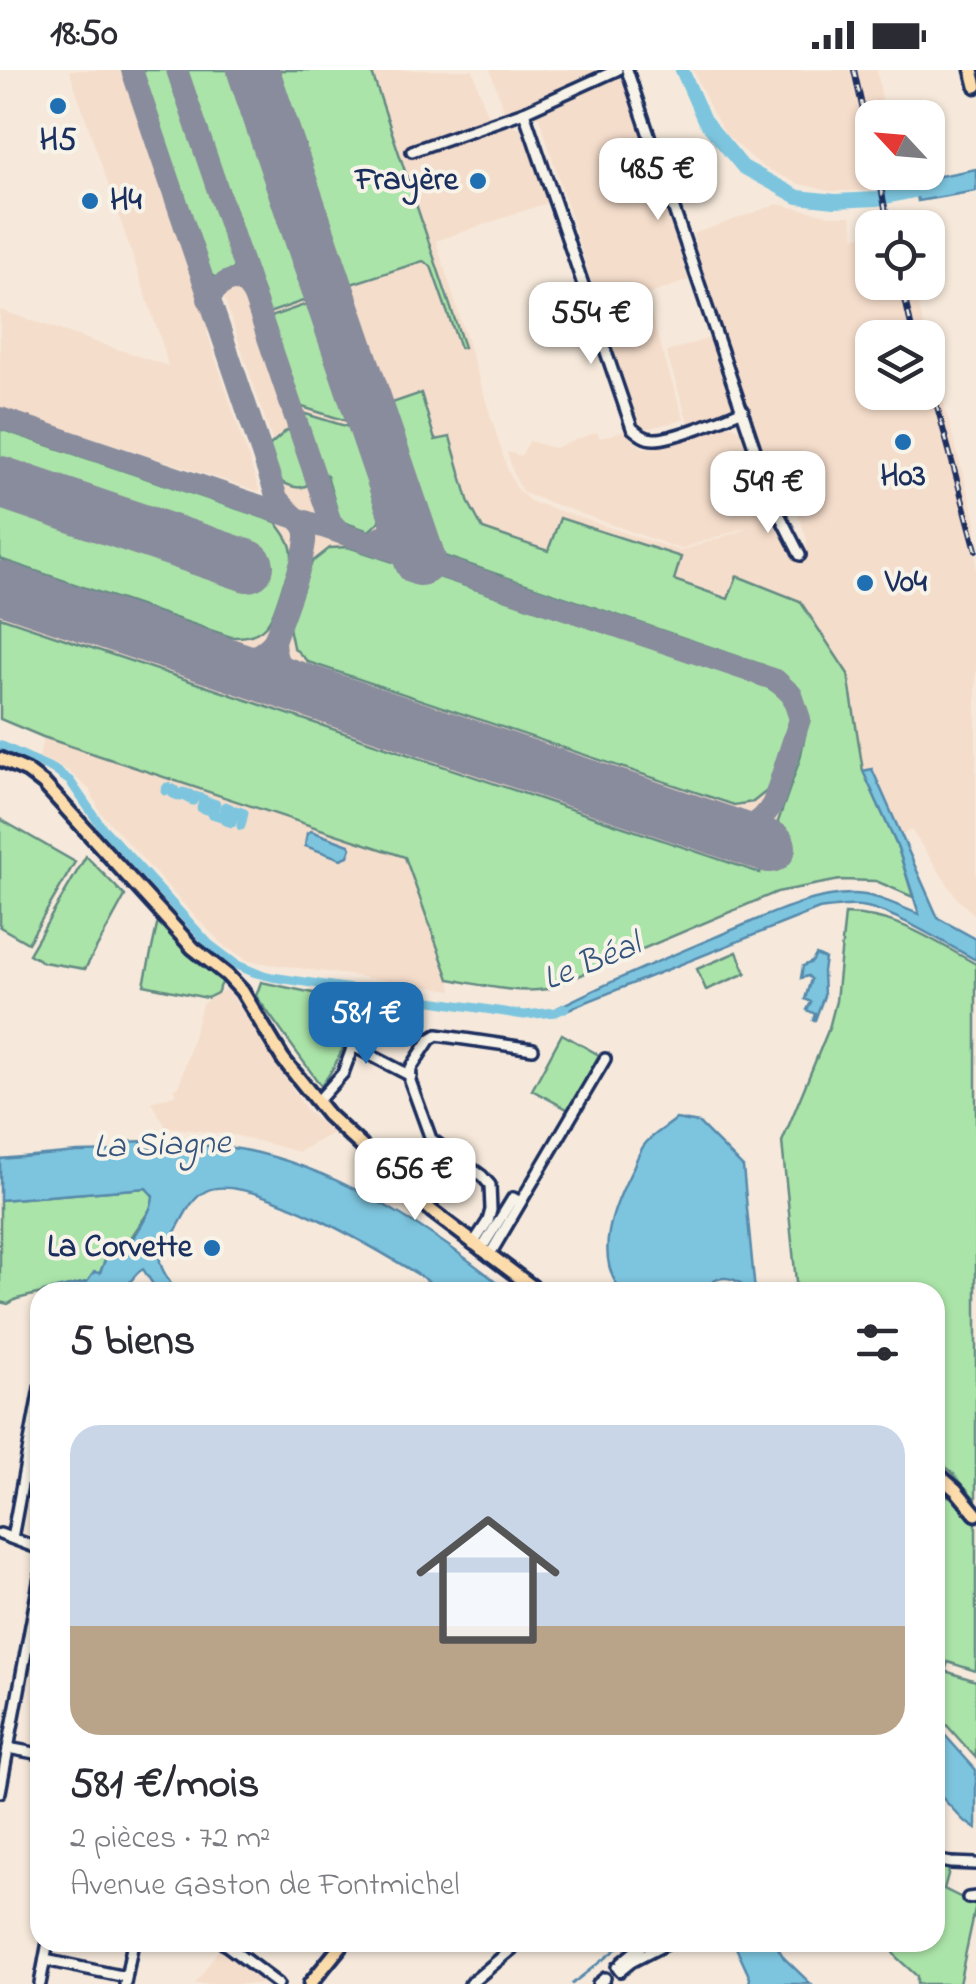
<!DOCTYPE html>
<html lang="fr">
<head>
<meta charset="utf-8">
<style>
	:root { --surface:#fff; --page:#f2f2f3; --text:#2b2b33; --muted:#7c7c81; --line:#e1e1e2; --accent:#1f6fb2 }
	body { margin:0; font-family:"Indie Flower",sans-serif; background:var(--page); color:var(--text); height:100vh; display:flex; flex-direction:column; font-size:38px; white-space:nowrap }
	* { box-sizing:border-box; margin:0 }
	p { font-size:32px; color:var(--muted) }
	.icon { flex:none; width:55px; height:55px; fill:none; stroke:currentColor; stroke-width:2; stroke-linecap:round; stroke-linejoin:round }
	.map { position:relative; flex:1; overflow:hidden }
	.drawer { position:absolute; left:30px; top:1212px; width:915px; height:670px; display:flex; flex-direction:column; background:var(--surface); border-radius:30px; box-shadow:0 2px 8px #0004 }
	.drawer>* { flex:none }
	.needle { width:65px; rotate:296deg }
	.controls { position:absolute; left:855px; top:30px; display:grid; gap:20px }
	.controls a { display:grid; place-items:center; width:90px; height:90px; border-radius:20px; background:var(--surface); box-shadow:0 2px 8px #0004; font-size:50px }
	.price { position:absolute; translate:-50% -85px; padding:0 22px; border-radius:20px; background:#fff; color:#222; font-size:32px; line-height:65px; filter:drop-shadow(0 2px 5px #0008) }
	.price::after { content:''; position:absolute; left:50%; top:60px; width:30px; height:22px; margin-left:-15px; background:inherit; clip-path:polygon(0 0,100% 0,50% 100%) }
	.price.active { background:var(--accent); color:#fff }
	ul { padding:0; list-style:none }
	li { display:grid; align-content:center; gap:20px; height:530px; padding:0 40px }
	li+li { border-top:2px solid var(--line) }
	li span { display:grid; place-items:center; height:310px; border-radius:30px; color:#555 }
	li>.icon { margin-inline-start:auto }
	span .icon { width:180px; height:180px; fill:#fffc; stroke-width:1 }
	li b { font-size:42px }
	h2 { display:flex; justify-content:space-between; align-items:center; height:120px; padding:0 40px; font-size:42px }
	.status { display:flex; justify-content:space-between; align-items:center; height:70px; padding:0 50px; background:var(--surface); direction:ltr }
	.status svg { height:28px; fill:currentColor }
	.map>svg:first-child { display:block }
	.built { fill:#f5ddcb }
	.green { fill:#abe4a8; stroke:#638a83; stroke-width:2.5 }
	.water { fill:#7dc5de; stroke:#5689ab; stroke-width:2.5 }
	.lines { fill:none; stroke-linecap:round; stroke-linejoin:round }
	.stream { stroke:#5689ab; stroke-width:2.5 }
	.canal { stroke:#7dc5de; stroke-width:9 }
	.river { stroke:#7dc5de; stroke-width:14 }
	.taxiway { stroke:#888c9c; stroke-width:22 }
	.runway { stroke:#888c9c; stroke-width:52 }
	.minor-casing { stroke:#1b2f5e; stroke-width:16 }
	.major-casing { stroke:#1b2f5e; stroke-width:19 }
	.minor { stroke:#f7f3e8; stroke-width:9 }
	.major { stroke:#fddcac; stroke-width:11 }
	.rail-casing { stroke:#1b2f5e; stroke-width:6 }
	.rail { stroke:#f7f3e8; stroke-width:2.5; stroke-dasharray:8; stroke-linecap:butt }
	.poi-dot { fill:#1f6fb2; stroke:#f7f3e8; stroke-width:4 }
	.labels { text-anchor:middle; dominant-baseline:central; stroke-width:8; stroke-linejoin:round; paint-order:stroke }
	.poi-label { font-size:32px; font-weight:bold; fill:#1b2f5e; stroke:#f7f3e8 }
	.water-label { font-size:35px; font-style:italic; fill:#34547e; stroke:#f7f3e8 }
</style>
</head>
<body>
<div class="status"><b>18:50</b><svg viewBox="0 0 49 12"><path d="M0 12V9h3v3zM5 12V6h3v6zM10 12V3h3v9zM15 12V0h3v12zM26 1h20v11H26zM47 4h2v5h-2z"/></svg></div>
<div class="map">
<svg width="976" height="1914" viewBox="0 0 976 1914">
	<rect width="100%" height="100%" fill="#f6e9db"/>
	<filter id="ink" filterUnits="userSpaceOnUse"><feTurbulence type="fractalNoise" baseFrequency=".01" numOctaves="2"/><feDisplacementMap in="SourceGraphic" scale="20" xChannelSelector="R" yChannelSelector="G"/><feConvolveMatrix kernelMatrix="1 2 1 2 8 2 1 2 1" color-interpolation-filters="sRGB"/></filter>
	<g filter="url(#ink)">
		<g class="built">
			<path d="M69,0H132L221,257L207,262L260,422L0,337V240L168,296L163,276Z"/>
			<path d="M147,0H473L492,60L510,55L525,59L547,133L436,171L507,398L517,419L530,431L680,481L743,460L744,458L680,479L523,423L514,405L507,382L521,386L529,371L554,378L597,362L600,368L623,361L627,362L633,371L644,378L656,377L721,354L735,357L741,361L763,428L745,434V438H750L752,442L765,437L774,459H783L797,487L806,481L807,470L797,442L785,444L745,338L689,355L666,282L709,268L724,266L692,173L695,172L693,164L778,134L833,146H851L855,167L872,165V212L914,213L926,267L872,268V322H928V274L976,452V846L959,831L911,760L901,764L871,699L913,827L876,811L840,810L777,822L548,919L533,921L511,920L450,909L452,920L249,891L225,877L185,836L100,742L90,720L68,701L39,687L43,667L0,649V358L285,453L284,406Z"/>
			<path d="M490,0H629L622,9L689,210L645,226L684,350L641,360L600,239L539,47L505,43Z"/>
			<path d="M693,0H877L885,47L872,48V102L894,103L896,114L866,121H829L799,114L763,97L726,65L712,42Z"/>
			<path d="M227,918L308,1042L333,1063L299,1082L238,1066L166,1057L151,1032L177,1024L173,1019L179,1017L202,934Z"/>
			<path d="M221,1876L271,1914H195Z"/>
		</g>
		<g class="green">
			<path d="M139,0H171L235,191L233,200L225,205L215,207L208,203Z"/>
			<path d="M183,0H231L309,229L266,244Z"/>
			<path d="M272,0H371L464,277L460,278L431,196L423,191L345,216Z"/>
			<path d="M310,233L350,352L299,336L267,248Z"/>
			<path d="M421,323L435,370L450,367L469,433L483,459L548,481L560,448L681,487L674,510L728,529L737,506L800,531L848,604L863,701L898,778L913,827L876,811L840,810L777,822L548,919C515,924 482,915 449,909L405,787L43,667L0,649V547L760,803L800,689L809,647L797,616L763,595L444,486L437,479L429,460L388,339L392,333Z"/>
			<path d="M299,342L352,358L380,440C380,455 378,452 369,461L340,451L327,405L319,401Z"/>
			<path d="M0,359L276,452C284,463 293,473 292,488C291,497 285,509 282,518C272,548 268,569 231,567L0,489Z"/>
			<path d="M287,360L294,362L311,412C301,422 291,416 279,411L268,380L271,374Z"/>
			<path d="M348,477L766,616L783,628L792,652L768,720L753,732L734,735L308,592L293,577L289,557L312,492L330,478Z"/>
			<path d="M0,749L75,792L28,873L0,857Z"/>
			<path d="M86,786L125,826L85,899L43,892L29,884Z"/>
			<path d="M845,844C896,844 932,870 976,894V1430L952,1402L935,1388V1222H797L782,1072L829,958L836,931Z"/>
			<path d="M158,851L196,891L223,911L217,923L207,928L144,915Z"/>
			<path d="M737,882L746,903L706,920L697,899Z"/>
			<path d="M261,912L356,932C348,965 342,989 321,1016L256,926Z"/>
			<path d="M562,964L599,985L569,1040L532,1020Z"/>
			<path d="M146,1118L153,1125V1135L124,1178L107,1185L100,1203L87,1212L17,1229L8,1234L0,1232V1130Z"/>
			<path d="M935,1423L957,1428L976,1452V1601L948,1592L945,1601L976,1611V1688L935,1642Z"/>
			<path d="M935,1793L950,1797L944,1819L976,1835L959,1914H917V1906L896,1887L892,1881L894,1873L935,1872Z"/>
		</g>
		<g class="water">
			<path d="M976,99V121L918,131L914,111Z"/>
			<path d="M872,699L938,848L976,869V890C946,874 898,844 867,837C851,834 835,837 819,839L559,943L556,942L557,938C612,910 670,886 727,862C767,846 809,824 853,824C876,824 897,836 919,844L898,778L863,701Z"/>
			<path d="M311,761L349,775L351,778L348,786L341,789L305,776L307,763Z"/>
			<path d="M816,885L825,889L823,901L824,926L815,950H813L815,944L807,940L811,932L805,929L811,909L808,906L801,908L803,896L812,892Z"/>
			<path d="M676,1049L699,1053L743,1097L755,1222H743L742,1214C730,1206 710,1204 710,1222H622C593,1187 613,1138 631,1102C635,1094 639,1081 645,1074C653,1064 667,1057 676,1049Z"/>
			<path d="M144,1071L146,1079C168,1077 193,1074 215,1076C318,1084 431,1158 509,1222C493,1223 454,1227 441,1220C434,1217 429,1211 422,1207C385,1184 246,1100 206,1121C192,1128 185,1144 178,1157C173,1166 165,1174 161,1181C155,1194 170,1211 176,1222H158L143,1199C132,1204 131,1216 121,1222H43L87,1212L94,1202L100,1203L107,1185C113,1183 119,1182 123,1178C135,1169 153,1139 153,1126L146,1118L0,1130V1089L77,1082L126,1081V1072Z"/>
			<path d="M935,1654L976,1700V1759L963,1750L935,1720Z"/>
			<path d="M734,1873H775L784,1888L811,1914H749L750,1908Z"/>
		</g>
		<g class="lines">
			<path class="stream" d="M572,1914L625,1872"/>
			<g class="canal">
				<path d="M0,675L53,699L70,711L101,756L209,874L237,895L256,903L272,907L524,945L556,942L565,938"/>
				<path d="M165,721L167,717L175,720L173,724L181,727L183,722L190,724L188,729L193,731L195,726L204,729L201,738L207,740L210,732L216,734L212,744L221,747L225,736L230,738L226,751L232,753L236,740L244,743L241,756"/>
			</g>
			<path class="river" d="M682,0L704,50L743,97L798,127L835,131L877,129L932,117"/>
			<g class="taxiway">
				<path d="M132,0L277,428C284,439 298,446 304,457C313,473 281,550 274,571C259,588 245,592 223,592"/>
				<path d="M177,0L327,441L331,452L341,463"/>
				<path d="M208,229C223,210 239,199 254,226"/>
				<path d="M0,348L776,610L792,625L800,649L773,733C758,760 739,762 711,757"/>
				<path d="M369,472C391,466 399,454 401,432"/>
				<path d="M274,571C275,598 287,608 309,621"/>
			</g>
			<g class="runway">
				<path d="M253,0L420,490"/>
				<path d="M0,412L248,496"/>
				<path d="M0,517L770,777"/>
			</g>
			<defs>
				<g id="minor">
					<path d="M627,0L772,430L800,485"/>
					<path d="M524,42L632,358C639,364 645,369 654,369C672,370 725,348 743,340"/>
					<path d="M412,81L524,42L617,0"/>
					<path d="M353,976L411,1006"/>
					<path d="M317,1032L343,1003L353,976L362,936"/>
					<path d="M473,1174L488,1151L491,1140L490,1115L482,1106L431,1069L410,1011L411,998L430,969L437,965L533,979"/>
					<path d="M481,1180L513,1128L520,1132"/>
					<path d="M489,1186L605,989"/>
					<path d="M0,1464L40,1479"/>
					<path d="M12,1468L40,1318"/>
					<path d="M8,1678L40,1684"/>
					<path d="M0,1722L40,1507"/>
					<path d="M935,1790L951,1793L976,1794"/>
					<path d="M968,1828L976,1827"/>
					<path d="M222,1872L278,1914"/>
					<path d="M45,1890L126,1907"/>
					<path d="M621,1893L646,1872"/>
					<path d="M617,1897L620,1901L631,1892L670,1872"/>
					<path d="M40,1914L48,1872"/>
					<path d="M125,1914L133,1872"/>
					<path d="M470,1914L520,1872"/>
					<path d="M598,1914L605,1908"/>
				</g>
				<g id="major">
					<path d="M972,0L976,16"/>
					<path d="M0,689L27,701L44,714L193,878L227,905L242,921L283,989L328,1045L433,1142L539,1222"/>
					<path d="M935,1402L956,1420L976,1444"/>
					<path d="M310,1914L344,1872"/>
				</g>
			</defs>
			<use href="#minor" class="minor-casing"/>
			<use href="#major" class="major-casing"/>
			<use href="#minor" class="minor"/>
			<use href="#major" class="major"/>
			<defs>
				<g id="rail">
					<path d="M854,0L872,81"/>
					<path d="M878,102L889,158"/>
					<path d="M901,212L914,268"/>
					<path d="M928,303L976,480"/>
				</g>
			</defs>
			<use href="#rail" class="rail-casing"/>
			<use href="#rail" class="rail"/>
		</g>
	</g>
	<g class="poi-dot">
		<circle cx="58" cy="36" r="10"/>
		<circle cx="478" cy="111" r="10"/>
		<circle cx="90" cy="131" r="10"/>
		<circle cx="903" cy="372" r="10"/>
		<circle cx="865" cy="513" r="10"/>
		<circle cx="212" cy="1178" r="10"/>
	</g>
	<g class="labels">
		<g class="poi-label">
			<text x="58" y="71">H5</text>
			<text x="458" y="111" text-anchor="end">Frayère</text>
			<text x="110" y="131" text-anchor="start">H4</text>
			<text x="903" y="407">H03</text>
			<text x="885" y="513" text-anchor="start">V04</text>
			<text x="192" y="1178" text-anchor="end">La Corvette</text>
		</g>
		<g class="water-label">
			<text transform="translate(592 893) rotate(-22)">Le Béal</text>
			<text transform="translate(162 1076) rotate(-2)">La Siagne</text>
		</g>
	</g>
</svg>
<div class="controls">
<a><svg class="needle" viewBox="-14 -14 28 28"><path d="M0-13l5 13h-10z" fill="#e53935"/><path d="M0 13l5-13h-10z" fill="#7c7c81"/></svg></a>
<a><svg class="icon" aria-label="locate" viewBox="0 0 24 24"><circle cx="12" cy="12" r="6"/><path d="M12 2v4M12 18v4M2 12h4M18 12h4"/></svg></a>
<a><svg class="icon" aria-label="layers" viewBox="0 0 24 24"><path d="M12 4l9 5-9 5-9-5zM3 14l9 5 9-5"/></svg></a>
</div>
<b class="price" style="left:658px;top:153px">485 €</b>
<b class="price" style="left:591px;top:297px">554 €</b>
<b class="price" style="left:768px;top:466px">549 €</b>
<b class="price active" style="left:366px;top:997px">581 €</b>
<b class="price" style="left:415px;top:1153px">656 €</b>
<section class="drawer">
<h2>5 biens<svg class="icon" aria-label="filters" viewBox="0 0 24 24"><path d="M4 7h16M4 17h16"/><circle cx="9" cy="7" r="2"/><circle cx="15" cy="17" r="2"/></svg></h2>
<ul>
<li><span style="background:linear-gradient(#c9d6e8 65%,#b9a48a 0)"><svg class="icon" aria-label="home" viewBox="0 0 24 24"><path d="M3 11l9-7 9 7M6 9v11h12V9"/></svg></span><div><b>581 €/mois</b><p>2 pièces · 72 m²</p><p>Avenue Gaston de Fontmichel</p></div></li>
</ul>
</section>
</div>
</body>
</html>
